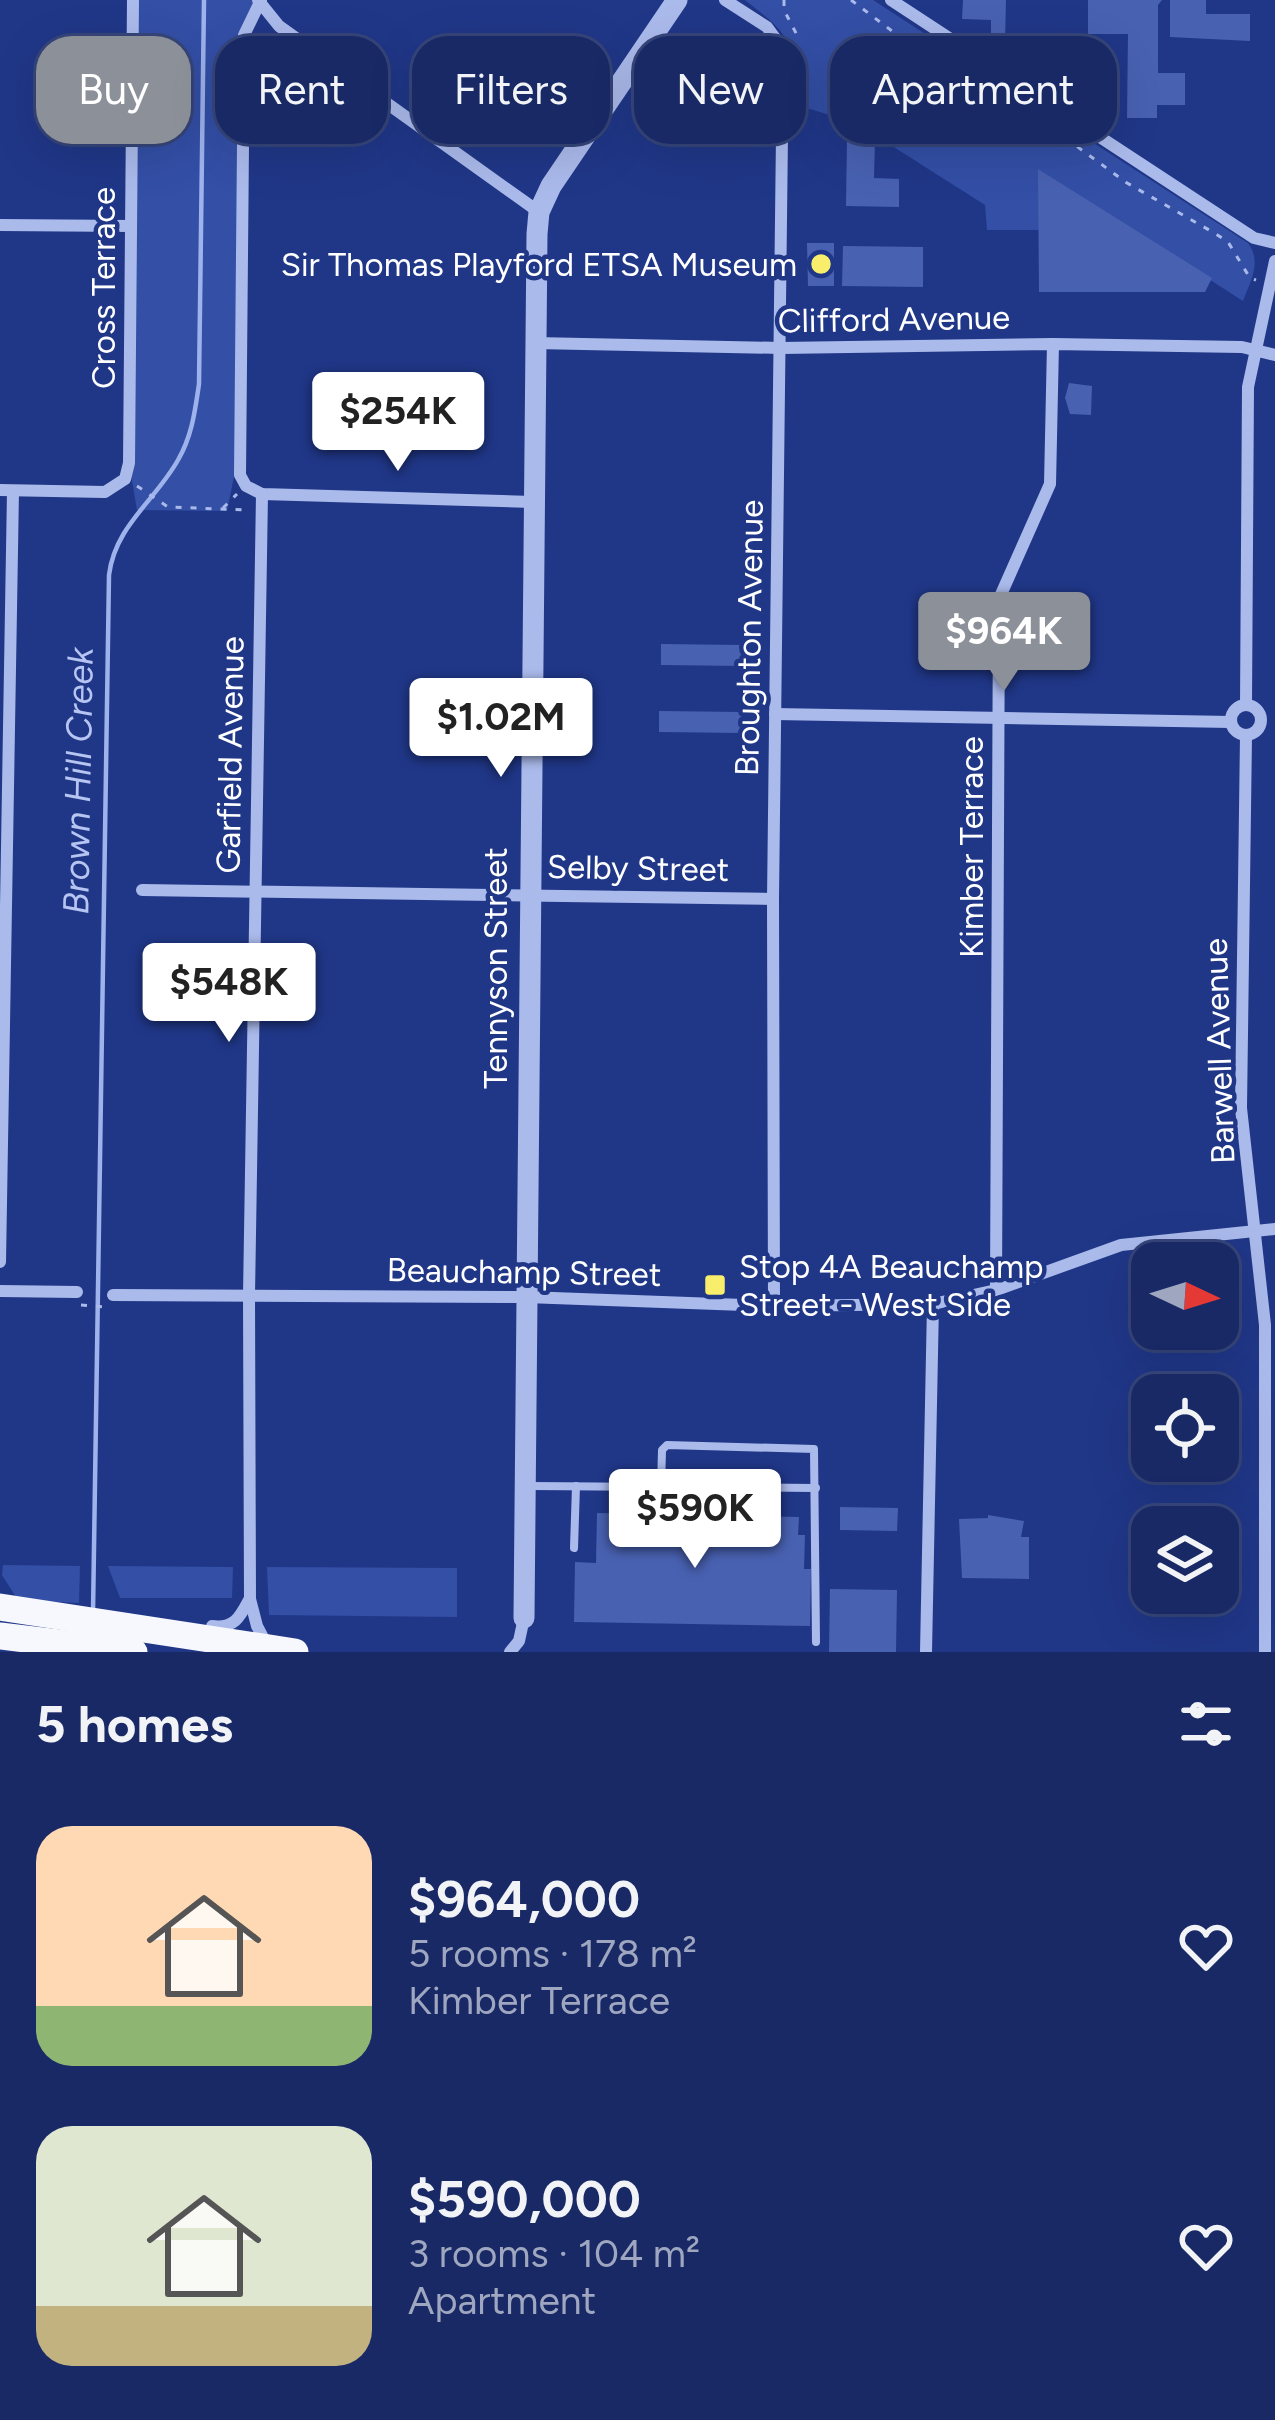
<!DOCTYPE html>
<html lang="en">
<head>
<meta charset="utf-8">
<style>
	:root { --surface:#182966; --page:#25356f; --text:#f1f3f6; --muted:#9fa6bf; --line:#36457a; --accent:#8c9099 }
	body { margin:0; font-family:Figtree,sans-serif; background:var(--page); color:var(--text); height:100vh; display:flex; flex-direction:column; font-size:45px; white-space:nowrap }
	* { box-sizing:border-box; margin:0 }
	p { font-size:39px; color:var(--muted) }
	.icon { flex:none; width:66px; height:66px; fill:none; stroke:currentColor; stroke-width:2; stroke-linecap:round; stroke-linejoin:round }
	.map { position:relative; height:1652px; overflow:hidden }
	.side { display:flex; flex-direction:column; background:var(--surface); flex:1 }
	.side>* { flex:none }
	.guide { position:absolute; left:36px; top:36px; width:1203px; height:108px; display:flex; gap:24px }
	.needle { width:78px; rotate:94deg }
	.tools { position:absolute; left:1131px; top:1242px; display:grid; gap:24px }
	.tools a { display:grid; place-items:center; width:108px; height:108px; border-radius:24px; background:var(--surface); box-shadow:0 12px 48px #0002,0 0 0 3px var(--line); font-size:60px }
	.price { position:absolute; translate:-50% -102px; padding:0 27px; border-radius:12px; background:#fff; color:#222; font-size:39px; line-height:78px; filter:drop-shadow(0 3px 6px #0008) }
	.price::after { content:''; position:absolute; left:50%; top:72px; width:36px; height:27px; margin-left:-18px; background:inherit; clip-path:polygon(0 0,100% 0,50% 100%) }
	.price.current { background:var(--accent); color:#fff }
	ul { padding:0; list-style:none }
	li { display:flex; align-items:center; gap:36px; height:300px; padding:0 36px }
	li span { display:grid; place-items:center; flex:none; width:336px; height:240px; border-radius:36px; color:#555 }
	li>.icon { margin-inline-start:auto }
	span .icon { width:144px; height:144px; fill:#fffc; stroke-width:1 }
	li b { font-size:51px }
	h2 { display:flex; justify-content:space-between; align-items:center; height:144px; padding:0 36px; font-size:51px }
	.chip { padding:0 42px; border-radius:36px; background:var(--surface); box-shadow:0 12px 48px #0002,0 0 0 3px var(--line); font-size:42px; line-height:108px }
	.chip.current { background:var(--accent); color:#fff }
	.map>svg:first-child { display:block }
	.green { fill:#334fa6 }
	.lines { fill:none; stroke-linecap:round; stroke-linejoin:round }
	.stream { stroke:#9eb2ec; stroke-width:4.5 }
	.building { fill:#4861b1 }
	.path { stroke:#aabaeb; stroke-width:3; stroke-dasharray:6 9; stroke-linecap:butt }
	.service { stroke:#aabaeb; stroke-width:8 }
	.minor { stroke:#aabaeb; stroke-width:12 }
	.tertiary { stroke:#aabaeb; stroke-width:21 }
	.trunk { stroke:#f7f8fe; stroke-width:27 }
	.poi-dot { fill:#f8ee6b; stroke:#203788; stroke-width:4.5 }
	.labels { text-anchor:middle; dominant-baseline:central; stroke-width:9; stroke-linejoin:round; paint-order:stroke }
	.poi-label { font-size:33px; fill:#fff; stroke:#203788; text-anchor:end }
	.street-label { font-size:33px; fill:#fff; stroke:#203788 }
	.water-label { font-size:36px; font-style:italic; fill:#b6c5f2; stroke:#203788 }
</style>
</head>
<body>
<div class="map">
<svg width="1275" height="1652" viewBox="0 0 1275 1652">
	<rect width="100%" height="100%" fill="#203788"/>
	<g class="green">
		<path d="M133,0H257L244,35L238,457L227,511L137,510L129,463Z"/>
		<path d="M745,0H873L1248,243C1262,262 1251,280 1243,301L1039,170V230H987L985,205L856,123L790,103C792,40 796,40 745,0Z"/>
		<path d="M3,1565L80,1566L79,1603L18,1600L2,1575Z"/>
		<path d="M108,1566L233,1567L232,1598H120Z"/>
		<path d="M267,1567L457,1568V1617L269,1615Z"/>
	</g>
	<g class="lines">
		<path class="stream" d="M93,1613L109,575C115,526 155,501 178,460C192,436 195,411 199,384L204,0"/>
	</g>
	<g class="building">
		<path d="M963,0H1006L1005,42H991V20L962,19Z"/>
		<path d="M1088,0H1162L1158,5V73H1185V105H1157V118H1127L1128,34H1088Z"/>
		<path d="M1170,0H1206V14H1250V41L1170,37Z"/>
		<path d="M847,139L875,140L874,178L899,179V207L846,206Z"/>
		<path d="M1038,169L1212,278L1205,292H1039Z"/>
		<path d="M807,243H834V286H808Z"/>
		<path d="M843,246L923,247V287L842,286Z"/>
		<path d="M1069,383L1092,386L1091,415L1070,414L1065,398Z"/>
		<path d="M661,644L743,645V666L661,665Z"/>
		<path d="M659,711L742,712L741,733L659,732Z"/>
		<path d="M840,1507L898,1508L897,1531L840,1530Z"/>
		<path d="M597,1513L799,1517L798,1535H805L804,1569H811L810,1626L574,1622L575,1562L596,1563Z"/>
		<path d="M988,1515L1024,1521L1021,1537H1029V1579L962,1578L959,1519L988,1518Z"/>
		<path d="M830,1589L897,1590L896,1652H829Z"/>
	</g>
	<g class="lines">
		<g class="path">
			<path d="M784,0V10L797,35"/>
			<path d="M851,0L896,34L1027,110L1127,183L1216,234L1228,242L1250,278L1256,280"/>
			<path d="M137,486L168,507L247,510"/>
			<path d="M223,508L237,494"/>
			<path d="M81,1305L106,1307"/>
		</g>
		<g class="service">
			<path d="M530,1486L816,1488"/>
			<path d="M661,1487L662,1450L667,1445L814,1449L816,1642"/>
			<path d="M574,1548L576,1486"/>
		</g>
		<g class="minor">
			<path d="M258,0L279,26L539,212"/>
			<path d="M261,0L244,35L240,475L246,486L262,494L532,502"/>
			<path d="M725,0L767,27L783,49L773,899L774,1306"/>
			<path d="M891,0L1254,238L1275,243"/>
			<path d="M0,225L130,226"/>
			<path d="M535,343L781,348L1053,344L1242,347L1275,355"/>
			<path d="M0,490L105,492L125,479L129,463L133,0"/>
			<path d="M262,494L249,1295L250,1599L257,1626L268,1647"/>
			<path d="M1246,704L1248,387L1275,261"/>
			<circle cx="1246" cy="720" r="15"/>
			<path d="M775,714L1231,722"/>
			<path d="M1246,736L1241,1108L1265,1325V1652"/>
			<path d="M142,890L773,899"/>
			<path d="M0,1262L13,491"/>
			<path d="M996,1290L999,599L1050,484L1053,344"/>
			<path d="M0,1291L77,1292"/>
			<path d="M113,1295L526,1297L774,1306L933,1304L996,1290L1121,1245L1275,1229"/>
			<path d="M212,1626C234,1629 240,1617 249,1600"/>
			<path d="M510,1652L519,1641L524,1618"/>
			<path d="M926,1652L933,1304"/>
		</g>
		<path class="tertiary" d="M524,1618L537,234L539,212L551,186L677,0"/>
		<g class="trunk">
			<path d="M0,1607L295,1652"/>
			<path d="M0,1636L134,1652"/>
		</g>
	</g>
	<g class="poi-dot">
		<circle cx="821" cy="264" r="12"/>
		<rect x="703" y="1273" width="24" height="24" rx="6"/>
	</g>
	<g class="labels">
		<g class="poi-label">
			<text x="797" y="264">Sir Thomas Playford ETSA Museum</text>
			<text x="739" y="1266" text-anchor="start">Stop 4A Beauchamp<tspan x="739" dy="38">Street - West Side</tspan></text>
		</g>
		<g class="street-label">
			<text transform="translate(103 288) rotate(-90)">Cross Terrace</text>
			<text transform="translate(894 319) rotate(-1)">Clifford Avenue</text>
			<text transform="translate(749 638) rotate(-89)">Broughton Avenue</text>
			<text transform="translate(230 755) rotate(-89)">Garfield Avenue</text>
			<text transform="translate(971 847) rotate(-90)">Kimber Terrace</text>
			<text transform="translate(638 868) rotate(1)">Selby Street</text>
			<text transform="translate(495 968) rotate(-90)">Tennyson Street</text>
			<text transform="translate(1219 1051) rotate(-92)">Barwell Avenue</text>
			<text transform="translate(524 1272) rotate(1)">Beauchamp Street</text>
		</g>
		<g class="water-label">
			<text transform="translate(78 781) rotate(-89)">Brown Hill Creek</text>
		</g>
	</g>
</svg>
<div class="tools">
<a><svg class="needle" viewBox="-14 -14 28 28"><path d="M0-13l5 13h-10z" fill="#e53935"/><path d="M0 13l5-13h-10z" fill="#9fa6bf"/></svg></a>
<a><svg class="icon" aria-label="locate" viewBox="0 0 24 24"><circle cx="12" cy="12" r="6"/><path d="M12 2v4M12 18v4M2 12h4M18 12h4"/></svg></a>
<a><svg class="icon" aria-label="layers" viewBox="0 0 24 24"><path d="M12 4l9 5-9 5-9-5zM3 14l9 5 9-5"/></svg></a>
</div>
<b class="price" style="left:398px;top:474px">$254K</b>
<b class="price current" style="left:1004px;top:694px">$964K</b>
<b class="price" style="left:501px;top:780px">$1.02M</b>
<b class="price" style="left:229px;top:1045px">$548K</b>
<b class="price" style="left:695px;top:1571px">$590K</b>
<div class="guide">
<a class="chip current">Buy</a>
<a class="chip">Rent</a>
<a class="chip">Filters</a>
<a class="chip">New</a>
<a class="chip">Apartment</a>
</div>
</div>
<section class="side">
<h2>5 homes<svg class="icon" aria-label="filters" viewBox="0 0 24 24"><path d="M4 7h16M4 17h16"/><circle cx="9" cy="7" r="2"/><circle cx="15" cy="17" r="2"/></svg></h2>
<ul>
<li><span style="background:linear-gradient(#ffd9b3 75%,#8fb573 0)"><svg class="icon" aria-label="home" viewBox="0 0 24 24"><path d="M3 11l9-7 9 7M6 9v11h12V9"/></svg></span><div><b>$964,000</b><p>5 rooms · 178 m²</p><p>Kimber Terrace</p></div><svg class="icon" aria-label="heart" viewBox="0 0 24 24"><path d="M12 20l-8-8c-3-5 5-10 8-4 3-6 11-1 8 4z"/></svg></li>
<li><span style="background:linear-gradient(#dfe7d0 75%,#c2b280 0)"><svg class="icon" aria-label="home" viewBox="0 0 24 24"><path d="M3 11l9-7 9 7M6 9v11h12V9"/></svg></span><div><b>$590,000</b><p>3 rooms · 104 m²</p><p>Apartment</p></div><svg class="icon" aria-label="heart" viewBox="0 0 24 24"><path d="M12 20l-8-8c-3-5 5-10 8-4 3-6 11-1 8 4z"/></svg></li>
</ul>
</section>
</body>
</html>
